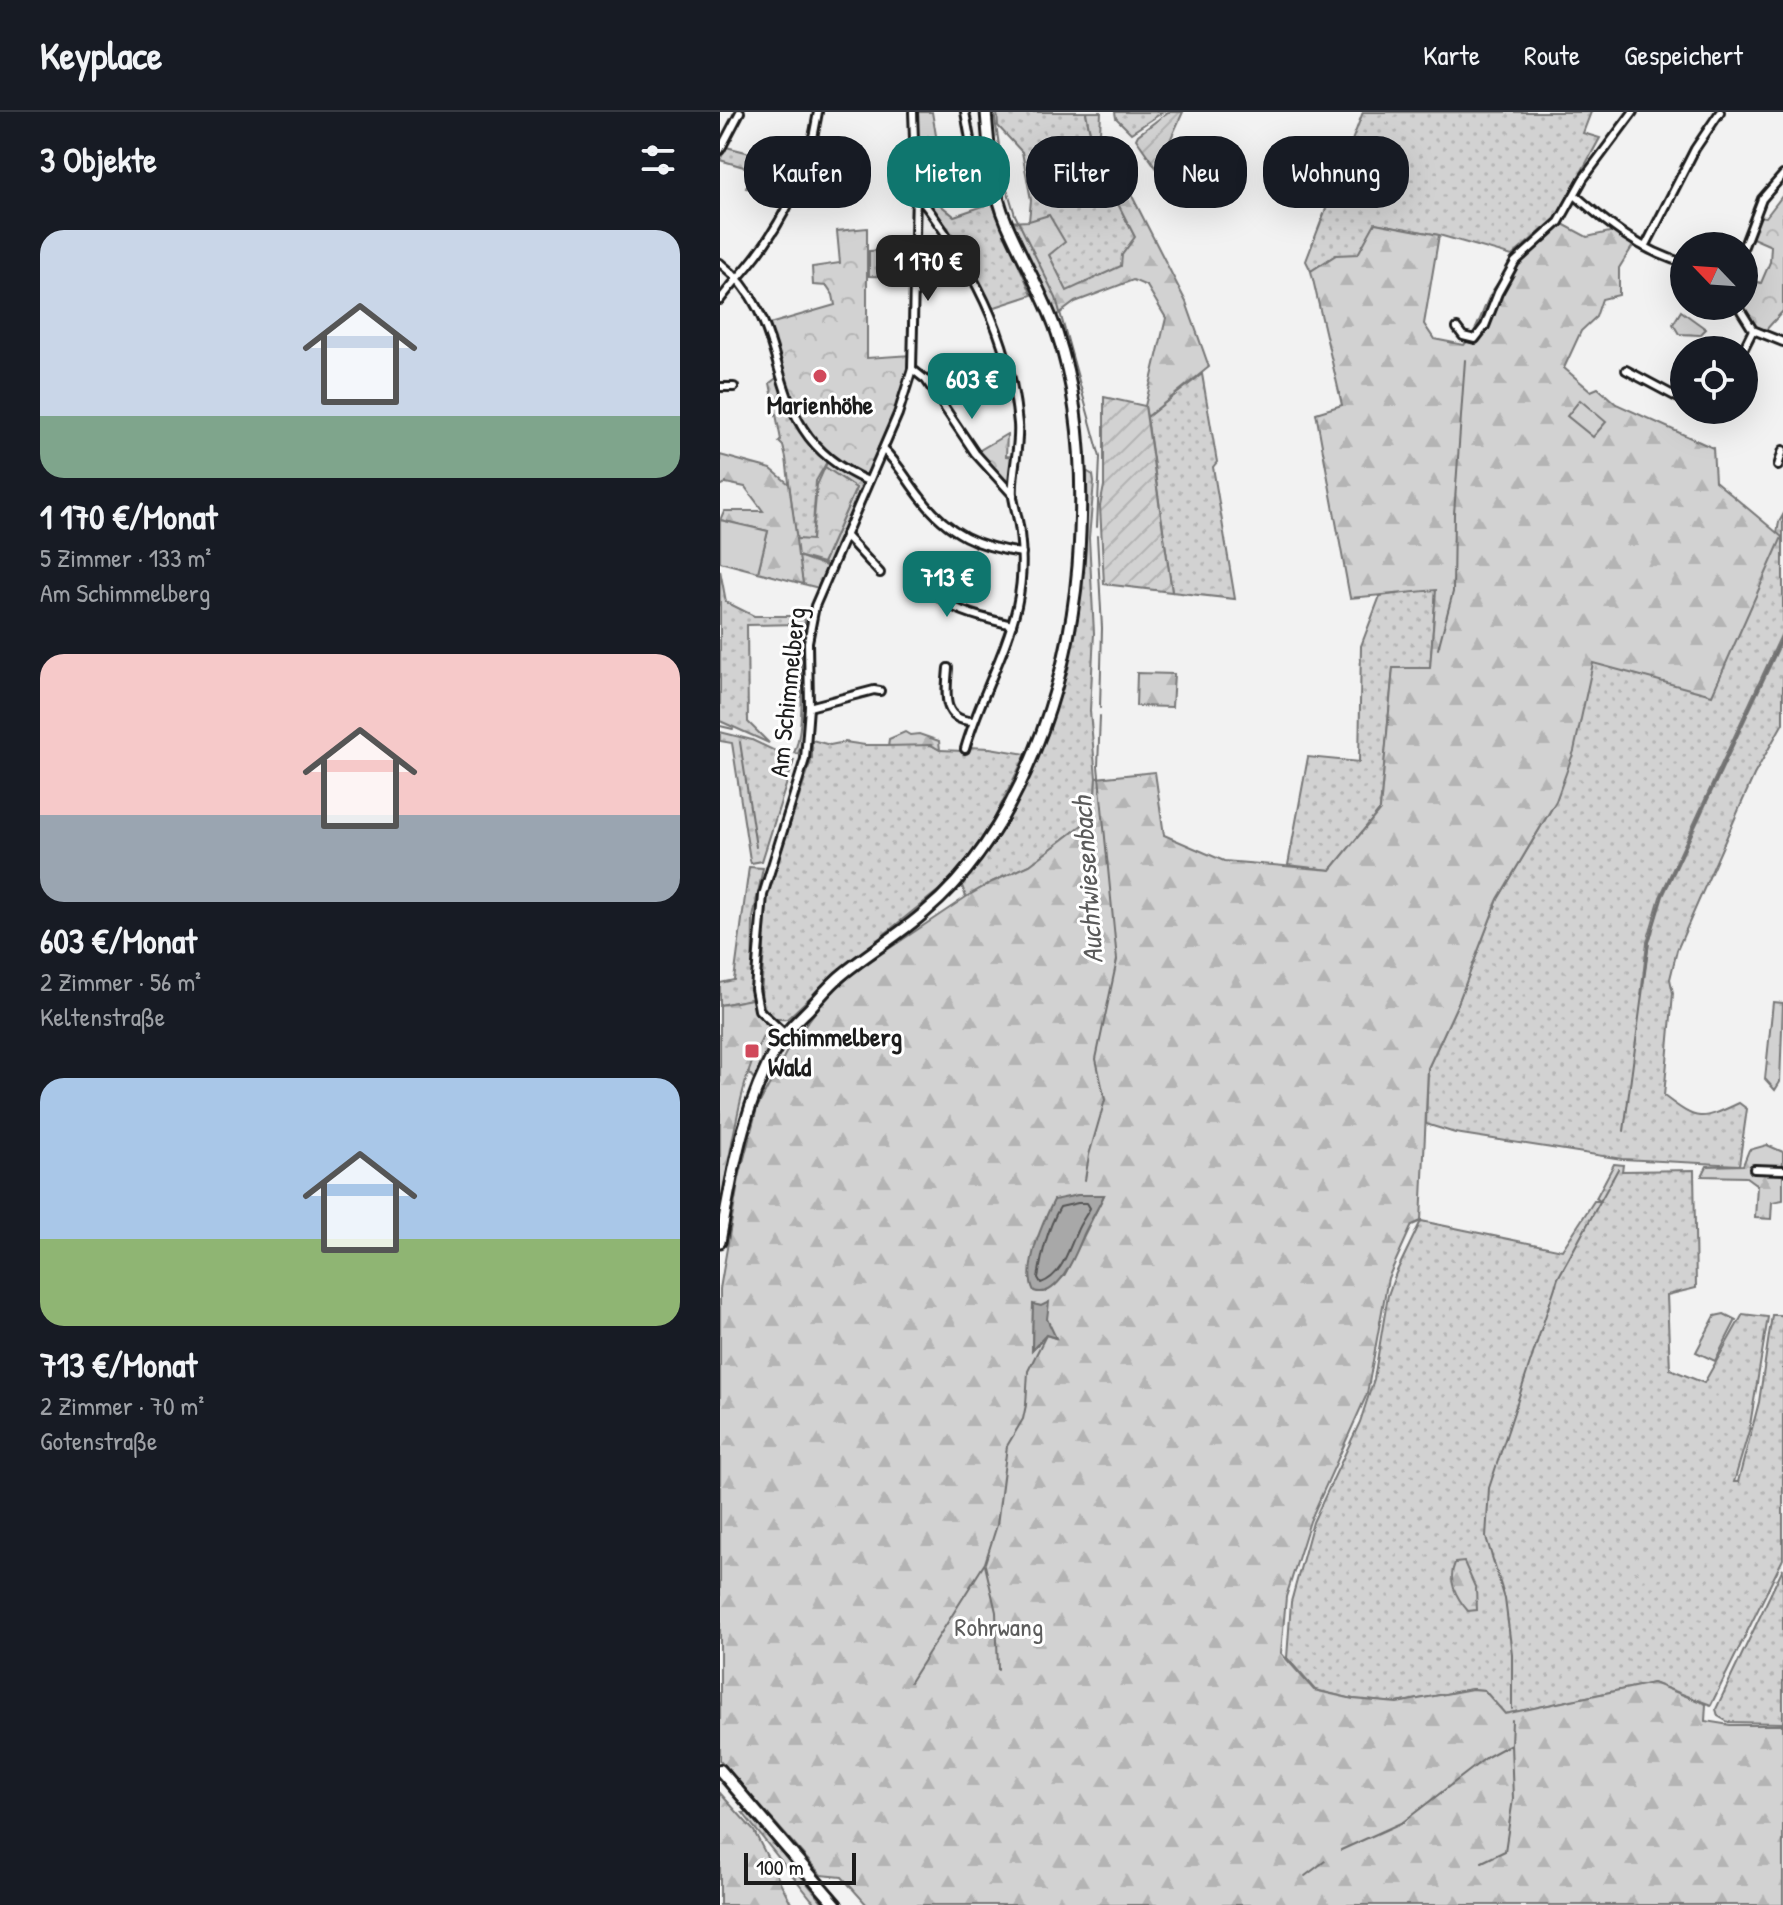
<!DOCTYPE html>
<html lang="de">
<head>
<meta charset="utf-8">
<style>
	:root { --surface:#171b24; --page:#242831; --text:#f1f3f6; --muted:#9ea1a6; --line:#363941; --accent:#0f766e }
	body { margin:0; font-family:"Patrick Hand",sans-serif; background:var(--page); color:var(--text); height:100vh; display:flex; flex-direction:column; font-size:30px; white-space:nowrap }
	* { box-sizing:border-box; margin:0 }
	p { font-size:26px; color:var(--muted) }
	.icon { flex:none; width:44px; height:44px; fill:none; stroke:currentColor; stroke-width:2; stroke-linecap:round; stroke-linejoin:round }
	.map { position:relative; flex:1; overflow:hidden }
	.drawer { display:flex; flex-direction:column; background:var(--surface); width:720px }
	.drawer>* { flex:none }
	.guide { position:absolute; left:24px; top:24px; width:760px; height:72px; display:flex; gap:16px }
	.needle { width:52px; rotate:295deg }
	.tools { position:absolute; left:950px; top:120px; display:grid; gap:16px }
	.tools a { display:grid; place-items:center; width:88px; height:88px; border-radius:50%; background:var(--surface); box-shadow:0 8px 32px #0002; font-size:40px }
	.scale { position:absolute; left:24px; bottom:20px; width:112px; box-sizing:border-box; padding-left:8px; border:4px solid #1c1c1c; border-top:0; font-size:22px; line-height:28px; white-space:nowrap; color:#1c1c1c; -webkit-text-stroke:6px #fff; paint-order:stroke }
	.price { position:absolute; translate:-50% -68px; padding:0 18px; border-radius:16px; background:var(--accent); color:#fff; font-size:26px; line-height:52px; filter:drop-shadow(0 2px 4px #0008) }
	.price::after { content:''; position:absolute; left:50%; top:48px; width:24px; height:18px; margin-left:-12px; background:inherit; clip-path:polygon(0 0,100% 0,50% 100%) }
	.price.on { background:#222; color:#fff }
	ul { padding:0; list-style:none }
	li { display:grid; align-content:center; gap:16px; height:424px; padding:0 40px }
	li span { display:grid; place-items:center; height:248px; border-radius:24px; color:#555 }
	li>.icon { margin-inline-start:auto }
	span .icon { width:144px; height:144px; fill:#fffc; stroke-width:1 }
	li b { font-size:34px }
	h2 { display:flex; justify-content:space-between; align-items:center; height:96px; padding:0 40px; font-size:34px }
	.chip { padding:0 28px; border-radius:32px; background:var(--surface); box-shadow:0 8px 32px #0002; font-size:28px; line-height:72px }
	.chip.on { background:var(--accent); color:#fff }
	header { display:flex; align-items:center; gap:48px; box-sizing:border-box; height:112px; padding:0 40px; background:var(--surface); border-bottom:2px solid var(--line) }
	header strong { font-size:38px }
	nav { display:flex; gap:44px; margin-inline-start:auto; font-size:28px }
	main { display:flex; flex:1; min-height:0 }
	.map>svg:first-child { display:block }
	.grass { fill:url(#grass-dots); stroke:#777; stroke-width:2 }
	.forest { fill:url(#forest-firs); stroke:#777; stroke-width:2; fill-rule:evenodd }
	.park { fill:url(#park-crowns); stroke:#777; stroke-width:2 }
	.garden { fill:url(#garden-furrows); stroke:#777; stroke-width:2 }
	.pitch { fill:#d2d2d2; stroke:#777; stroke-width:2 }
	.water { fill:#a8a8a8; stroke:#707070; stroke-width:2 }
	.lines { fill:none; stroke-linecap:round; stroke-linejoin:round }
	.shore { stroke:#545454; stroke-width:2 }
	.stream { stroke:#707070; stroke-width:2 }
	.street-casing { stroke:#1c1c1c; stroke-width:12 }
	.secondary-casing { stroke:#1c1c1c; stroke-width:15 }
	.primary-casing { stroke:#1c1c1c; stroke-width:16 }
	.street { stroke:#fff; stroke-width:6 }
	.secondary { stroke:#fff; stroke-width:9 }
	.primary { stroke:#fff; stroke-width:10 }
	.poi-dot { fill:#d1495b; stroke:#fff; stroke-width:3 }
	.labels { text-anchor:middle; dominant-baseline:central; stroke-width:6; stroke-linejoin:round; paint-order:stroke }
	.poi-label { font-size:26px; font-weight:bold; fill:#1c1c1c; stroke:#fff }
	.street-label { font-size:26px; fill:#1c1c1c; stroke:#fff }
	.park-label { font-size:26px; fill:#5c5c5c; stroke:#fff }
	.water-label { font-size:28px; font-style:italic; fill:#5b5b5b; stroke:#fff }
</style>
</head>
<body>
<header>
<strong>Keyplace</strong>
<nav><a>Karte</a><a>Route</a><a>Gespeichert</a></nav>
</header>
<main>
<section class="drawer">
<h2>3 Objekte<svg class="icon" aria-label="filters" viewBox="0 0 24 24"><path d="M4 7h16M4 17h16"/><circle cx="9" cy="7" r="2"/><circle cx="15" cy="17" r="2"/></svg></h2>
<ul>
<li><span style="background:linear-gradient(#c9d6e8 75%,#7fa58c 0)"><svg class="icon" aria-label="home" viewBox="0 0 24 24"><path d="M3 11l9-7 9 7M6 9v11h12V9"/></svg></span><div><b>1 170 €/Monat</b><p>5 Zimmer · 133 m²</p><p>Am Schimmelberg</p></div></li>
<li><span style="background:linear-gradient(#f6c9c9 65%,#9aa5b1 0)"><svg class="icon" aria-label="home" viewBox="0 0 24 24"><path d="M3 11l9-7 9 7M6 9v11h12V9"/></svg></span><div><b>603 €/Monat</b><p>2 Zimmer · 56 m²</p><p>Keltenstraße</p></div></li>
<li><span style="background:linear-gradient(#a9c7e8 65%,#8fb573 0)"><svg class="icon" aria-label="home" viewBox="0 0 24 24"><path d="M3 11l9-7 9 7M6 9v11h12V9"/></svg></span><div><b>713 €/Monat</b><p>2 Zimmer · 70 m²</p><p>Gotenstraße</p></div></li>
</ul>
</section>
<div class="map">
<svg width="1063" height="1793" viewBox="0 0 1063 1793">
	<defs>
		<pattern id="grass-dots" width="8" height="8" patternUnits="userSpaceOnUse" patternTransform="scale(2)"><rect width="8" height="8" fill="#d2d2d2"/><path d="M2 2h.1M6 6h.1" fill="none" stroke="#b4b4b4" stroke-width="1.8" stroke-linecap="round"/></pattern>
		<pattern id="forest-firs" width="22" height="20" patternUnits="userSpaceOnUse" patternTransform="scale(2)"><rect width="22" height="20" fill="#d2d2d2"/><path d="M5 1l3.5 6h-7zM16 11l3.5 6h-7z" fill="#b4b4b4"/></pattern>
		<pattern id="park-crowns" width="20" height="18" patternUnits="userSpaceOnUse" patternTransform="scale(2)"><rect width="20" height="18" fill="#d2d2d2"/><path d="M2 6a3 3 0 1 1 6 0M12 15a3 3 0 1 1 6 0" fill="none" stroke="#b4b4b4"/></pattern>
		<pattern id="garden-furrows" width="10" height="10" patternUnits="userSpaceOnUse" patternTransform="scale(2)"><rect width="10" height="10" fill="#d2d2d2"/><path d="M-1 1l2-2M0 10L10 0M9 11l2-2" fill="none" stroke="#b4b4b4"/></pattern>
	</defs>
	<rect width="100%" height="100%" fill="#f2f2f2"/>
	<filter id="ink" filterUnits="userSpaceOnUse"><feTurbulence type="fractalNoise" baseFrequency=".0125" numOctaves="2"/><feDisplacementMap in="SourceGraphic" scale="16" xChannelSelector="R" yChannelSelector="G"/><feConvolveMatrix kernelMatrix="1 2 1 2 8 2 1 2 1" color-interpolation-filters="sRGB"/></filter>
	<g filter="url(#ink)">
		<g class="grass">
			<path d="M277,0H366C373,46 394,84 415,125L402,143V154L347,180L329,143L309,109L311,88L302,40L278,14Z"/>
			<path d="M395,0H443L411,21L396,6Z"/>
			<path d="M643,0H871L863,21L880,26L836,106L792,144L719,123L656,111L638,143H616L591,159L586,149Z"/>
			<path d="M47,33L88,43L70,85L26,76L34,58L0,48L6,35L42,44Z"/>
			<path d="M125,43L131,62L104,75L81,71L86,59Z"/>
			<path d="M216,52L221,73L212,86L234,104L272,91L312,183L272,196L232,124L197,80L196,54Z"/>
			<path d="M192,137L191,165L149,164V139Z"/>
			<path d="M482,262L497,350L493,355L515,487L452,480L427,305Z"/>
			<path d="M59,264C70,302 79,322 108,348L96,369L92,429L76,427L66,346L63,334L59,330L61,328L50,271Z"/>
			<path d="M368,360L373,363L374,370L369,426L374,521L370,599L376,666L374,704L310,753L272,770L246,785L241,771L287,706L311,655L339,579L356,512L363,449V364Z"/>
			<path d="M1063,403V519L940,785L927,830L921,884L929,830L943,784L1063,526V611L1034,663L957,838L950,867L953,881L944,984C978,1010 981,1009 1019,991L1027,997L1019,1053L902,1047L735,1021L706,1012L708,956L738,891L778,787L836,689L873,550L1062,426L1057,421L1059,410Z"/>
			<path d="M78,444L109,455L99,476L83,472Z"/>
			<path d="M0,458L6,490L34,504H83L85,509C84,522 82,535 82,547C83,576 90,616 78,642L74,641C86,614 81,544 79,512L27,513L28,610L49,631L0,609Z"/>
			<path d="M716,477L710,556H673L660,698L611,758L568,753L588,645L639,650L641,534L660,484Z"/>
			<path d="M0,620L32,628L74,648L42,749L31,751L30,748L12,631L0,629Z"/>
			<path d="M92,628L110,633L125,630L145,633H211L220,638L244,639L248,635L270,636L306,642L274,707L245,752L219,778L115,862L67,907C51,909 45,900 41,886L47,782L92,646Z"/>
			<path d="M29,755L43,756L33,806L32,887L0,893V871L14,868Z"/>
			<path d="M50,913L62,924L36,969L28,960L40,928Z"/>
			<path d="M894,1052L903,1053L902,1059L974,1058L976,1176L947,1183L950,1257L984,1271L1023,1202L1048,1205L1029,1319L1014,1370H1018L1039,1290L1052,1203H1063V1447L991,1593L933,1571L785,1602L764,1578L752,1577L677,1591L633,1587L595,1578L567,1546L571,1490L593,1410L640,1310L654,1267L668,1183L676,1161L701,1109L842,1138L874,1089H880L876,1086Z"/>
			<path d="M1063,1456V1611L1008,1610L998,1604L996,1597Z"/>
			<path d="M23,1701H29L105,1793H96Z"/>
		</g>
		<g class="forest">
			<path d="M195,0H212L217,29L212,33L196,35Z"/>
			<path d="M366,0H381L380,21L466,190L489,255L427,305L425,294L446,206L427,174L413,168L355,190L331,208L286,110L309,109L329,103L345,130L329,143L347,179L401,154L402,143L415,125C394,84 373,46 366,0Z"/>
			<path d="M839,110L867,125L894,119L914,132L899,156V183L882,187L876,205L861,219L844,256L871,279L878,276L896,292L993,336L995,369L1062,425L992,583L873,551L854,639L836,689L778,787L738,891L708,956L701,1109L692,1113L668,1166L647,1282L590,1409L566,1485L561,1541L594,1578L633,1587L677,1591L752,1577L764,1578L785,1602L933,1571L986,1592L985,1609L1010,1613H1063V1793H147L122,1765L101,1763L0,1648V1177L19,1066L37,996L68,937L115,873L246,785L272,770L310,753L374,704L376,666L435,660L444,723L504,749L611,758L660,698L673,556H710L716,478L630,486L596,301L622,293L591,159L616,143L638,142L655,111L719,123L704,212L714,227L744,233C760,217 762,196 773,178C791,150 814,131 839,110ZM358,1083H384L344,1164L326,1180L310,1167L316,1133L334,1089ZM313,1193L321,1194L335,1226L326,1223L312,1238Z"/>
			<path d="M0,343L51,357L69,372L83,472L38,460L48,419L0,408L4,399H43L25,375L6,371L0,374Z"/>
			<path d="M108,348L128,362L147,370L109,455L103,451L136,376L105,355Z"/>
			<path d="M417,561L454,562L452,595L416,594Z"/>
			<path d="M185,620L190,623L199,622L219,629L220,638L211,633L168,634L169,627Z"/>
			<path d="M32,887L37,900L50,913C20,957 11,1043 0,1096V893Z"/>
			<path d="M1053,890L1063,891L1060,970L1055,978L1045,967Z"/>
			<path d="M1047,1033L1063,1040V1088L1052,1090L1051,1107L1035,1106L1037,1073L1026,1065L982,1064L987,1054L1023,1053L1029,1038Z"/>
			<path d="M744,1450L756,1477L757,1498L748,1499C736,1485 727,1469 735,1451Z"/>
			<path d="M0,1681L34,1719L72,1793H0Z"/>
		</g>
		<g class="park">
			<path d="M1063,83V199L1045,219L1036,214L1022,194H1024V166L1041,171L1050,150L1051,134L1030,125L1038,104L1046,105Z"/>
			<path d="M147,116V246L191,243C189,286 165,328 148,367L110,346L77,307L46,213L115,193L113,183L107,174L93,173L92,155L120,151L117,119Z"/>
			<path d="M961,199L986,217L980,223L959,222L953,212Z"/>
			<path d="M287,322L286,344L297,345L293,383L255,341Z"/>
			<path d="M105,355L136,376L103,451L78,444L76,427L92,428L97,373Z"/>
		</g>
		<g class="garden">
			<path d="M448,0H463L437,57L416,27L418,23Z"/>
			<path d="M384,285L425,294L452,480L384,472L380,394L384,374Z"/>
		</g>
		<g class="pitch">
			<path d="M860,288L886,310L873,325L847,304Z"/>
			<path d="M0,408L48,419L38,460L0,450Z"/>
			<path d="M1004,1202L1016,1208L995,1249L976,1240L995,1204Z"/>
		</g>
		<g class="water">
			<path d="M358,1083H384C378,1097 370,1109 364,1122C357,1139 339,1188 314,1179C302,1156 323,1110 334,1088Z"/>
			<path d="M329,1190L327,1207L336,1226L326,1223L312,1238L313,1192L321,1194Z"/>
		</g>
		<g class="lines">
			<path class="shore" d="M358,1091H367L370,1096C366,1104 360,1111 357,1119C348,1138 342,1164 321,1171L318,1166C322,1142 327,1117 340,1095Z"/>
			<g class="stream">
				<path d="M274,0L284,67L295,103L336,186L380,345L377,415"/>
				<path d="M377,424L382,516L380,596"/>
				<path d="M718,537L733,480L734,402L745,248"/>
				<path d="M0,614L13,617"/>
				<path d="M20,630L36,735"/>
				<path d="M904,1019L929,830L942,784L1063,523"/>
				<path d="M365,1068L369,1043L385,988L376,947L397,848L378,654L380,604"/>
				<path d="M265,1453L276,1500L278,1558"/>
				<path d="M190,1570L265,1451L277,1413L287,1334L303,1307L306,1293L308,1259L326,1223"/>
				<path d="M792,1597V1542L785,1487L766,1425L769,1376L838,1166L898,1057"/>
				<path d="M621,1738L683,1710L767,1645L791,1632L792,1608"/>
				<path d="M762,1750L785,1739L793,1687L791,1632"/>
				<path d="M585,1764L605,1749"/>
			</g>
			<defs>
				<g id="street">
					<path d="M245,0L255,54L257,81"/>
					<path d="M0,38L20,0"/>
					<path d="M196,81C251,152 290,222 298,312C300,336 291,361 293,385C295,397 299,409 300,421C303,445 302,471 297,494C285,544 259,588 245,637"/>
					<path d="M856,84C888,112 921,139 964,151"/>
					<path d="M1024,134L1042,87L1063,63"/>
					<path d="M925,135L975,37L1000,0"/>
					<path d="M0,151C82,214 32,320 148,369"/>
					<path d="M0,188C9,176 19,165 28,154C65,109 89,57 98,0"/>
					<path d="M1018,194L1033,218L1063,230"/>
					<path d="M737,216L743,224L755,227L765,214L778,181L795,150L839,110L863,67L913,0"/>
					<path d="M1023,238L1033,218"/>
					<path d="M192,257L206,268L255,341L293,383"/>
					<path d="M906,258L964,289"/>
					<path d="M0,275H14"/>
					<path d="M980,298H984"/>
					<path d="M163,337C178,351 188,370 201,386C228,422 259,435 302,441"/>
					<path d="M1058,354L1063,338"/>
					<path d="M125,423L160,461"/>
					<path d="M218,458C217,465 214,471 216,478C221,498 273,508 292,513"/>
					<path d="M228,556C226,581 221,609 253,609"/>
					<path d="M89,595L154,578L160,579"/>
					<path d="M65,922L39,898L35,877L43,783L85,647L89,595L88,530L95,494L178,302L192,257L196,81L193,0"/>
					<path d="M1034,1057L1063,1058"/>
				</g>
				<path id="secondary" d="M0,1130C13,1058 23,989 63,925C70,915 80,906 89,897C100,885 111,871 124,861C150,840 180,822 205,800C300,720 348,574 358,454C364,377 362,295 337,221C324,183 303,149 287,112C272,77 269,38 266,0"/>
				<path id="primary" d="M0,1658L116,1793"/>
			</defs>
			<use href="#street" class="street-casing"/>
			<use href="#secondary" class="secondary-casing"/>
			<use href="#primary" class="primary-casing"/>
			<use href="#street" class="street"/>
			<use href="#secondary" class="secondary"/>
			<use href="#primary" class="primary"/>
		</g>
	</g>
	<g class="poi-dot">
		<circle cx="100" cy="264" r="8"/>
		<rect x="24" y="931" width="16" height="16" rx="4"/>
	</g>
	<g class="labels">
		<g class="poi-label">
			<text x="100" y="292">Marienhöhe</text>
			<text x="48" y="924" text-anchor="start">Schimmelberg<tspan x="48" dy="30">Wald</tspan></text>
		</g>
		<g class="street-label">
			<text transform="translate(67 580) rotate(-84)">Am Schimmelberg</text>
		</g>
		<g class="park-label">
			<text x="279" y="1514">Rohrwang</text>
		</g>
		<g class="water-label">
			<text transform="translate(367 768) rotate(-94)">Auchtwiesenbach</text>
		</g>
	</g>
</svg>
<div class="tools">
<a><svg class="needle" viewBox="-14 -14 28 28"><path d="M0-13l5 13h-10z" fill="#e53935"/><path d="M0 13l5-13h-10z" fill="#9ea1a6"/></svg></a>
<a><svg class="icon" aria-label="locate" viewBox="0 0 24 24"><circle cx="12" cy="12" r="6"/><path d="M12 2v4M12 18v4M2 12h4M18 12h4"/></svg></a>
</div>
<div class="scale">100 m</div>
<b class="price on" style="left:208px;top:191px">1 170 €</b>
<b class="price" style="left:252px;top:309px">603 €</b>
<b class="price" style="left:227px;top:507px">713 €</b>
<div class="guide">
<a class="chip">Kaufen</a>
<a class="chip on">Mieten</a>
<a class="chip">Filter</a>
<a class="chip">Neu</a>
<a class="chip">Wohnung</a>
</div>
</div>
</main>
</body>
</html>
